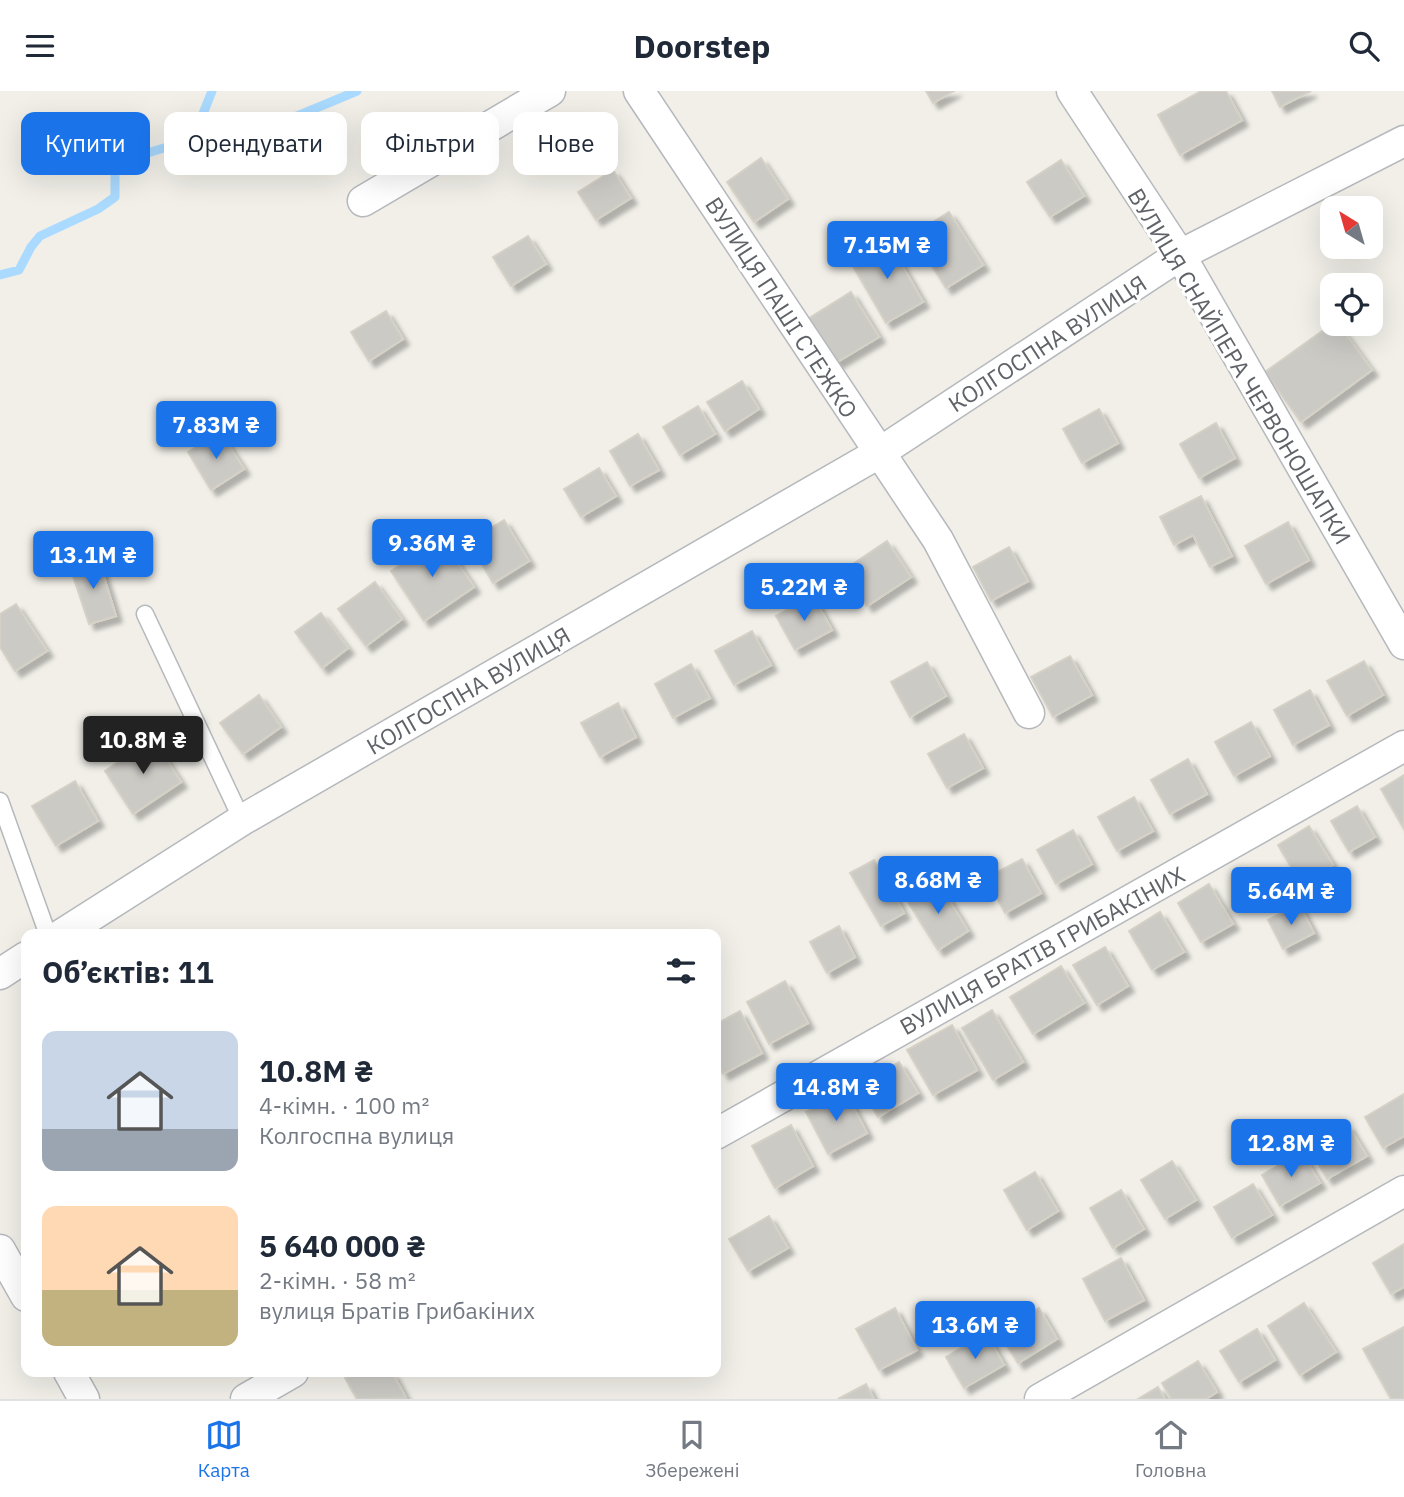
<!DOCTYPE html>
<html lang="uk">
<head>
<meta charset="utf-8">
<style>
	:root { --surface:#fff; --page:#f2f2f3; --text:#1f2937; --muted:#747a83; --line:#e0e1e3; --accent:#1a73e8 }
	body { margin:0; font-family:"IBM Plex Sans",sans-serif; background:var(--page); color:var(--text); height:100vh; display:flex; flex-direction:column; font-size:26px; white-space:nowrap }
	* { box-sizing:border-box; margin:0 }
	p { font-size:23px; color:var(--muted) }
	.icon { flex:none; width:38px; height:38px; fill:none; stroke:currentColor; stroke-width:2; stroke-linecap:round; stroke-linejoin:round }
	.map { position:relative; flex:1; overflow:hidden }
	.side { position:absolute; left:21px; top:838px; width:700px; height:448px; display:flex; flex-direction:column; background:var(--surface); border-radius:14px; box-shadow:0 7px 28px #0002 }
	.side>* { flex:none }
	.banner { position:absolute; left:21px; top:21px; width:700px; height:63px; display:flex; gap:14px }
	.needle { width:46px; rotate:323deg }
	.fabs { position:absolute; left:1320px; top:105px; display:grid; gap:14px }
	.fabs a { display:grid; place-items:center; width:63px; height:63px; border-radius:14px; background:var(--surface); box-shadow:0 7px 28px #0002; font-size:35px }
	.price { position:absolute; translate:-50% -60px; padding:0 16px; border-radius:7px; background:var(--accent); color:#fff; font-size:23px; line-height:46px; filter:drop-shadow(0 2px 4px #0008) }
	.price::after { content:''; position:absolute; left:50%; top:42px; width:21px; height:16px; margin-left:-10px; background:inherit; clip-path:polygon(0 0,100% 0,50% 100%) }
	.price.selected { background:#222; color:#fff }
	ul { padding:0; list-style:none }
	li { display:flex; align-items:center; gap:21px; height:175px; padding:0 21px }
	li span { display:grid; place-items:center; flex:none; width:196px; height:140px; border-radius:14px; color:#555 }
	li>.icon { margin-inline-start:auto }
	span .icon { width:84px; height:84px; fill:#fffc; stroke-width:1 }
	li b { font-size:30px }
	h2 { display:flex; justify-content:space-between; align-items:center; height:84px; padding:0 21px; font-size:30px }
	.chip { padding:0 24px; border-radius:14px; background:var(--surface); box-shadow:0 7px 28px #0002; font-size:24px; line-height:63px }
	.chip.selected { background:var(--accent); color:#fff }
	header { display:flex; justify-content:space-between; align-items:center; height:91px; padding:0 21px; background:var(--surface); font-size:32px; font-weight:700 }
	.tab-bar { display:flex; justify-content:space-around; align-items:center; height:98px; border-top:2px solid var(--line); background:var(--surface); font-size:19px; color:var(--muted) }
	.tab-bar a { display:grid; justify-items:center; gap:4px }
	.tab-bar .selected { color:var(--accent) }
	.map>svg:first-child { display:block }
	.lines { fill:none; stroke-linecap:round; stroke-linejoin:round }
	.stream { stroke:#aadaff; stroke-width:9 }
	.building { fill:#cccac5; stroke:#d6d1c6; stroke-width:2; filter:url(#shadow) }
	.service-casing { stroke:#b5b8bc; stroke-width:19 }
	.minor-casing { stroke:#b5b8bc; stroke-width:33 }
	.service { stroke:#fff; stroke-width:16 }
	.minor { stroke:#fff; stroke-width:30 }
	.labels { text-anchor:middle; dominant-baseline:central; stroke-width:6; stroke-linejoin:round; paint-order:stroke }
	.street-label { font-size:23px; fill:#5f6368; stroke:#fff }
</style>
</head>
<body>
<header><svg class="icon" aria-label="menu" viewBox="0 0 24 24"><path d="M4 6h16M4 12h16M4 18h16"/></svg>Doorstep<svg class="icon" aria-label="search" viewBox="0 0 24 24"><circle cx="10" cy="10" r="6"/><path d="M15 15l6 6"/></svg></header>
<div class="map">
<svg width="1404" height="1308" viewBox="0 0 1404 1308">
	<defs>
		<filter id="shadow"><feDropShadow dx="6" dy="6" stdDeviation="2" flood-color="#0004"/></filter>
	</defs>
	<rect width="100%" height="100%" fill="#f1efe8"/>
	<g class="lines">
		<g class="stream">
			<path d="M193,48L212,0"/>
			<path d="M0,184L19,179L31,156L40,145L98,118L115,106V72L193,48L290,28L357,0"/>
		</g>
	</g>
	<g class="building">
		<path d="M926,0H954L933,12Z"/>
		<path d="M1201,0H1226L1242,29L1180,64L1158,24Z"/>
		<path d="M1272,0H1311L1280,16Z"/>
		<path d="M761,67L788,108L754,131L727,91Z"/>
		<path d="M1061,69L1084,105L1050,126L1027,91Z"/>
		<path d="M613,79L631,107L596,129L578,101Z"/>
		<path d="M949,121L983,174L946,197L913,144Z"/>
		<path d="M528,145L546,173L511,195L493,166Z"/>
		<path d="M887,148L923,211L886,232L850,170Z"/>
		<path d="M851,201L879,246L834,273L806,229Z"/>
		<path d="M386,220L403,248L369,270L351,241Z"/>
		<path d="M1332,233H1338L1372,279L1301,331L1265,281Z"/>
		<path d="M742,290L759,318L725,340L707,311Z"/>
		<path d="M698,315L715,343L680,364L663,336Z"/>
		<path d="M1099,318L1118,352L1082,372L1063,338Z"/>
		<path d="M1216,332L1235,367L1199,387L1180,353Z"/>
		<path d="M220,341L244,378L211,399L188,361Z"/>
		<path d="M638,343L659,379L630,395L610,360Z"/>
		<path d="M599,377L616,405L581,426L564,398Z"/>
		<path d="M1201,405L1232,465L1210,476L1193,444L1174,454L1160,426Z"/>
		<path d="M504,429L529,470L493,492L469,450Z"/>
		<path d="M1288,431L1309,469L1266,493L1245,455Z"/>
		<path d="M441,447L474,496L424,530L391,480Z"/>
		<path d="M887,450L911,486L867,515L844,479Z"/>
		<path d="M1009,456L1028,490L991,510L973,476Z"/>
		<path d="M98,467L116,525L89,533L70,476Z"/>
		<path d="M375,491L402,528L366,555L338,518Z"/>
		<path d="M813,505L832,539L795,559L776,525Z"/>
		<path d="M16,513L47,560L15,580L0,556V523Z"/>
		<path d="M321,522L348,557L322,577L295,541Z"/>
		<path d="M752,540L771,574L734,594L715,560Z"/>
		<path d="M1070,565L1092,604L1053,626L1031,586Z"/>
		<path d="M1364,570L1383,604L1347,625L1327,590Z"/>
		<path d="M927,571L946,605L910,626L891,591Z"/>
		<path d="M691,573L710,607L673,627L655,593Z"/>
		<path d="M1310,599L1329,634L1293,654L1274,619Z"/>
		<path d="M259,604L281,636L243,663L220,632Z"/>
		<path d="M618,612L636,646L600,666L581,632Z"/>
		<path d="M1251,631L1270,665L1234,685L1215,651Z"/>
		<path d="M964,643L983,677L947,697L928,663Z"/>
		<path d="M153,648L181,691L133,723L105,680Z"/>
		<path d="M1188,668L1207,703L1170,723L1151,689Z"/>
		<path d="M1404,684V738L1381,698Z"/>
		<path d="M75,690L98,730L56,755L32,715Z"/>
		<path d="M1134,706L1153,740L1117,760L1098,726Z"/>
		<path d="M1357,715L1375,746L1349,761L1331,730Z"/>
		<path d="M1309,735L1333,774L1301,793L1278,754Z"/>
		<path d="M1073,739L1092,773L1056,793L1037,759Z"/>
		<path d="M1022,768L1041,802L1005,822L986,787Z"/>
		<path d="M874,769L904,822L881,835L850,782Z"/>
		<path d="M939,792L968,840L938,859L908,811Z"/>
		<path d="M1209,793L1233,833L1201,851L1178,812Z"/>
		<path d="M1299,813L1314,842L1283,858L1268,829Z"/>
		<path d="M1160,821L1184,861L1152,879L1129,840Z"/>
		<path d="M839,835L855,866L827,882L810,851Z"/>
		<path d="M1105,856L1128,895L1097,914L1073,874Z"/>
		<path d="M1061,875L1084,912L1033,943L1010,906Z"/>
		<path d="M785,890L808,932L769,953L747,911Z"/>
		<path d="M992,919L1023,971L993,989L962,937Z"/>
		<path d="M740,920L762,962L723,983L716,969V933Z"/>
		<path d="M952,934L977,979L933,1004L907,959Z"/>
		<path d="M899,971L918,1002L878,1026L860,994Z"/>
		<path d="M845,1000L867,1042L828,1063L806,1021Z"/>
		<path d="M1404,1003V1045L1383,1057L1365,1026Z"/>
		<path d="M791,1034L813,1075L775,1097L752,1055Z"/>
		<path d="M1348,1034L1367,1065L1327,1088L1309,1057Z"/>
		<path d="M1301,1061L1320,1092L1280,1115L1262,1084Z"/>
		<path d="M1172,1070L1196,1109L1165,1128L1141,1089Z"/>
		<path d="M1035,1081L1058,1120L1027,1139L1004,1099Z"/>
		<path d="M1253,1093L1272,1124L1232,1147L1214,1116Z"/>
		<path d="M1121,1099L1144,1138L1113,1157L1090,1117Z"/>
		<path d="M769,1125L788,1157L748,1180L729,1148Z"/>
		<path d="M1404,1153V1196L1391,1203L1373,1172Z"/>
		<path d="M1121,1167L1144,1209L1105,1230L1083,1188Z"/>
		<path d="M1304,1212L1336,1261L1300,1284L1268,1235Z"/>
		<path d="M895,1217L917,1259L879,1279L856,1238Z"/>
		<path d="M1039,1217L1057,1248L1018,1272L999,1241Z"/>
		<path d="M1404,1236V1308H1391L1363,1258Z"/>
		<path d="M1257,1238L1275,1269L1239,1291L1220,1260Z"/>
		<path d="M986,1242L1004,1274L964,1297L946,1266Z"/>
		<path d="M1198,1270L1217,1301L1206,1308H1171L1162,1292Z"/>
		<path d="M355,1281H392L406,1307L357,1308L345,1287Z"/>
		<path d="M866,1293L874,1308H838Z"/>
		<path d="M1158,1296L1165,1308H1138Z"/>
	</g>
	<g class="lines">
		<defs>
			<g id="service">
				<path d="M145,523L242,729"/>
				<path d="M0,710L48,844"/>
			</g>
			<g id="minor">
				<path d="M639,0L938,449L1029,622"/>
				<path d="M1072,0L1180,164L1404,553"/>
				<path d="M363,110L550,0"/>
				<path d="M61,844L242,729L879,362L1180,164L1404,50"/>
				<path d="M0,883L26,866"/>
				<path d="M716,1043L1404,655"/>
				<path d="M0,1159L26,1205"/>
				<path d="M69,1281L84,1308"/>
				<path d="M246,1308L293,1281"/>
				<path d="M1040,1308L1404,1100"/>
			</g>
		</defs>
		<use href="#service" class="service-casing"/>
		<use href="#minor" class="minor-casing"/>
		<use href="#service" class="service"/>
		<use href="#minor" class="minor"/>
	</g>
	<g class="labels">
		<g class="street-label">
			<text transform="translate(782 216) rotate(57)">ВУЛИЦЯ ПАШІ СТЕЖКО</text>
			<text transform="translate(1047 252) rotate(-33)">КОЛГОСПНА ВУЛИЦЯ</text>
			<text transform="translate(1240 275) rotate(59)">ВУЛИЦЯ СНАЙПЕРА ЧЕРВОНОШАПКИ</text>
			<text transform="translate(468 599) rotate(-30)">КОЛГОСПНА ВУЛИЦЯ</text>
			<text transform="translate(1042 859) rotate(-29)">ВУЛИЦЯ БРАТІВ ГРИБАКІНИХ</text>
		</g>
	</g>
</svg>
<div class="fabs">
<a><svg class="needle" viewBox="-14 -14 28 28"><path d="M0-13l5 13h-10z" fill="#e53935"/><path d="M0 13l5-13h-10z" fill="#747a83"/></svg></a>
<a><svg class="icon" aria-label="locate" viewBox="0 0 24 24"><circle cx="12" cy="12" r="6"/><path d="M12 2v4M12 18v4M2 12h4M18 12h4"/></svg></a>
</div>
<b class="price" style="left:887px;top:190px">7.15M ₴</b>
<b class="price" style="left:216px;top:370px">7.83M ₴</b>
<b class="price" style="left:432px;top:488px">9.36M ₴</b>
<b class="price" style="left:93px;top:500px">13.1M ₴</b>
<b class="price" style="left:804px;top:532px">5.22M ₴</b>
<b class="price selected" style="left:143px;top:685px">10.8M ₴</b>
<b class="price" style="left:938px;top:825px">8.68M ₴</b>
<b class="price" style="left:1291px;top:836px">5.64M ₴</b>
<b class="price" style="left:836px;top:1032px">14.8M ₴</b>
<b class="price" style="left:1291px;top:1088px">12.8M ₴</b>
<b class="price" style="left:975px;top:1270px">13.6M ₴</b>
<div class="banner">
<a class="chip selected">Купити</a>
<a class="chip">Орендувати</a>
<a class="chip">Фільтри</a>
<a class="chip">Нове</a>
</div>
<section class="side">
<h2>Об’єктів: 11<svg class="icon" aria-label="filters" viewBox="0 0 24 24"><path d="M4 7h16M4 17h16"/><circle cx="9" cy="7" r="2"/><circle cx="15" cy="17" r="2"/></svg></h2>
<ul>
<li><span style="background:linear-gradient(#c9d6e8 70%,#9aa5b1 0)"><svg class="icon" aria-label="home" viewBox="0 0 24 24"><path d="M3 11l9-7 9 7M6 9v11h12V9"/></svg></span><div><b>10.8M ₴</b><p>4-кімн. · 100 m²</p><p>Колгоспна вулиця</p></div></li>
<li><span style="background:linear-gradient(#ffd9b3 60%,#c2b280 0)"><svg class="icon" aria-label="home" viewBox="0 0 24 24"><path d="M3 11l9-7 9 7M6 9v11h12V9"/></svg></span><div><b>5 640 000 ₴</b><p>2-кімн. · 58 m²</p><p>вулиця Братів Грибакіних</p></div></li>
</ul>
</section>
</div>
<nav class="tab-bar">
<a class="selected"><svg class="icon" aria-label="map" viewBox="0 0 24 24"><path d="M3 6l6-2 6 2 6-2v14l-6 2-6-2-6 2zM9 4v14M15 6v14"/></svg>Карта</a>
<a><svg class="icon" aria-label="saved" viewBox="0 0 24 24"><path d="M7 4h10v16l-5-4-5 4z"/></svg>Збережені</a>
<a><svg class="icon" aria-label="home" viewBox="0 0 24 24"><path d="M3 11l9-7 9 7M6 9v11h12V9"/></svg>Головна</a>
</nav>
</body>
</html>
